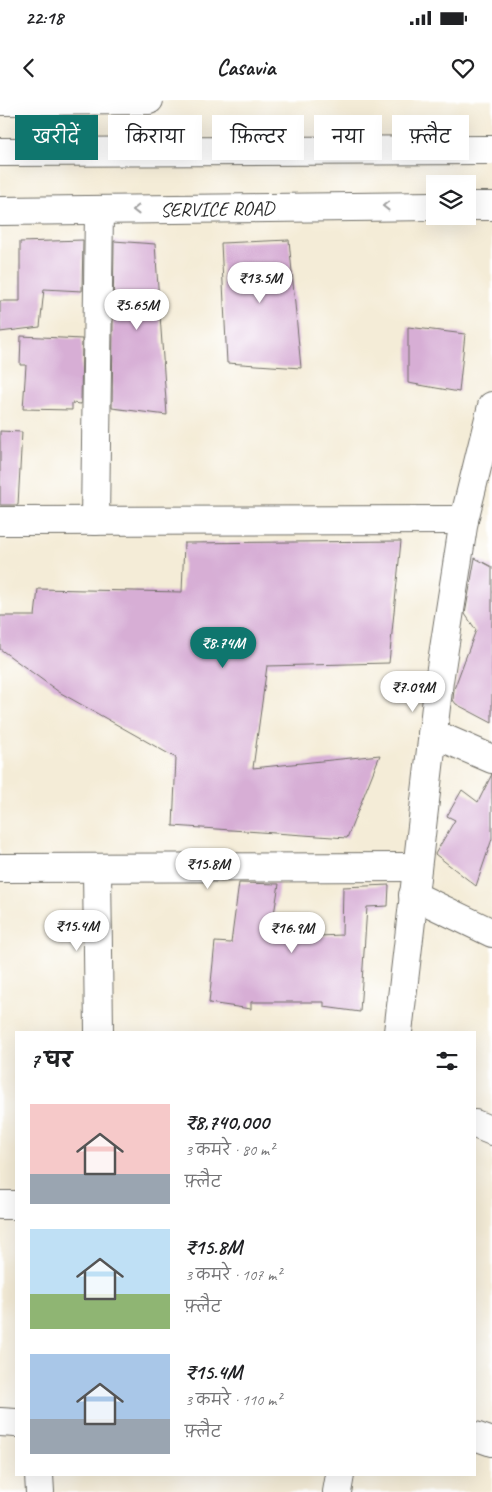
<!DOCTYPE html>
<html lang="hi">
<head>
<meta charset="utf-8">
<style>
	:root { --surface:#fff; --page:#f6f6f6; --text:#202124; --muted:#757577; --accent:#0f766e }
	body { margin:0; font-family:Caveat,"Playpen Sans Deva",sans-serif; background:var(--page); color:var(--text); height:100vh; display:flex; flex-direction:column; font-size:19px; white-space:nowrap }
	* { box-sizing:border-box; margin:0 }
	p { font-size:16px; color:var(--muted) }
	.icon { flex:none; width:28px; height:28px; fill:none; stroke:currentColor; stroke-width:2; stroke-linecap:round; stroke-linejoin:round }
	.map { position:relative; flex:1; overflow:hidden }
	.panel { position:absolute; left:15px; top:931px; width:461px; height:445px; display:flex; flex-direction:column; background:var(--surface); border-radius:0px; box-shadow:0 5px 20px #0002 }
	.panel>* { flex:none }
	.top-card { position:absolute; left:15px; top:15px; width:462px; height:45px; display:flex; gap:10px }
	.tools { position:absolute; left:426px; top:75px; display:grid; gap:10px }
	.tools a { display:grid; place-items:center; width:50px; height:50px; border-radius:0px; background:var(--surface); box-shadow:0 5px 20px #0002; font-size:25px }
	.price { position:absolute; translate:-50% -42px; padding:0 11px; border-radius:18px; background:#fff; color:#222; font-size:16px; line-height:32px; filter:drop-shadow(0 1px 2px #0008) }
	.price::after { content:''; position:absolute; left:50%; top:30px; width:15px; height:11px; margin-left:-8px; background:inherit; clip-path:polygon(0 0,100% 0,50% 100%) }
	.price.on { background:var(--accent); color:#fff }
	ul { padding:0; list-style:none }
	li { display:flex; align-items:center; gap:15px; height:125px; padding:0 15px }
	li span { display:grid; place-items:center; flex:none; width:140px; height:100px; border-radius:0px; color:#555 }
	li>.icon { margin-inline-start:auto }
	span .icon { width:60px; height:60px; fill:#fffc; stroke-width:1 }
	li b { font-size:21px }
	h2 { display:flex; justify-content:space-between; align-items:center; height:60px; padding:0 15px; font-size:21px }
	.chip { padding:0 18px; border-radius:0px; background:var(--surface); box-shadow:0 5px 20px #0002; font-size:18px; line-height:45px }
	.chip.on { background:var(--accent); color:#fff }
	.status { display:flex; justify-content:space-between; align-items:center; height:35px; padding:0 25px; background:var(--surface); direction:ltr }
	.status svg { height:14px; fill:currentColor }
	header { display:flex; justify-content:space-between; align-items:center; height:65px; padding:0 15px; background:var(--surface); font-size:22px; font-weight:800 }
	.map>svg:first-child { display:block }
	.building { fill:#d7aed5 }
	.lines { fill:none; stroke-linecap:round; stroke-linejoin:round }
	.minor-casing { stroke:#716f67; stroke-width:30 }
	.highway-casing { stroke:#716f67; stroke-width:30 }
	.minor { stroke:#fff; stroke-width:28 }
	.highway { stroke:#fff; stroke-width:28 }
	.oneway { stroke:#a0a0a0 }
	.labels { text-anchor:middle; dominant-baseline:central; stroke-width:5; stroke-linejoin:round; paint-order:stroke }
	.street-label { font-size:20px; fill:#2b2b2b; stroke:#fff }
</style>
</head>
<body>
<div class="status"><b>22:18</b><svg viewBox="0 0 49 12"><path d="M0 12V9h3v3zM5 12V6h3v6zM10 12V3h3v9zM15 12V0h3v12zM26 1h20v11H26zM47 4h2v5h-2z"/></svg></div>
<header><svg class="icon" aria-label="back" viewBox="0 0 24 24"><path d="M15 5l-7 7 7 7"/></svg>Casavia<svg class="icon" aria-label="heart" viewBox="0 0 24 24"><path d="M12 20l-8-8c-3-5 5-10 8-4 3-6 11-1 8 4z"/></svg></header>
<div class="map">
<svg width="492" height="1392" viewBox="0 0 492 1392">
	<rect width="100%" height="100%" fill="#fff"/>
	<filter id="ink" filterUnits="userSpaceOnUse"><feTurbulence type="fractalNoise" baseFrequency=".02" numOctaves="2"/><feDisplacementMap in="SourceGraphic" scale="10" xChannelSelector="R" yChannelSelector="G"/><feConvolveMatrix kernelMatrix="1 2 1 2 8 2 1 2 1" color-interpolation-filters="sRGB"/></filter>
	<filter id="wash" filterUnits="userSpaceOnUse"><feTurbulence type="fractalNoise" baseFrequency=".0096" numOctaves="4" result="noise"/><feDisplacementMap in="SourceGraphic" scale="20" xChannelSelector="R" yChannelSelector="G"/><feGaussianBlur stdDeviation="1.12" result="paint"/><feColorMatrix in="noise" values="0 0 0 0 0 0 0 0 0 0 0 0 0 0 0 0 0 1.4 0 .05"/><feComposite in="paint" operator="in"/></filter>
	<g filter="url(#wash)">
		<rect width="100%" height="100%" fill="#f4ecd7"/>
		<g id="blocks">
			<g class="building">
				<path d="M83,140L82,191L44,189L40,227L0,232V201H20V142Z"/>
				<path d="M289,140L301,268L227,263L221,143Z"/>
				<path d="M114,141L155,144L167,315L112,308Z"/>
				<path d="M408,227L465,234L459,292L408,283Z"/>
				<path d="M21,236L82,239L81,304L72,303V310L23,309L26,265H20Z"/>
				<path d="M0,331L22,332L18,405H0Z"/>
				<path d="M401,441L389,563L267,566L253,668L380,655L347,738L173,726L176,658L59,592L0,549V516H35L38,489L182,492L184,443Z"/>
				<path d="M475,458L492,467V623L456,604L453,600L454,589L476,530L465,514Z"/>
				<path d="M492,674V739L476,786L435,754L455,720L447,716L462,690L478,702Z"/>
				<path d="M239,783L279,784L270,838L342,835L343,787L389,785L388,806L367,807L360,912L324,907V902H251V909L209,903L215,842L231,843Z"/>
			</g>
		</g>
	</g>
	<g filter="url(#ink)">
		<use href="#blocks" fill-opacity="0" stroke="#716f67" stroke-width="1"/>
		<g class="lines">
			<defs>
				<g id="minor">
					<path d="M468,106H492"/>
					<path d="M0,111L435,106"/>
					<path d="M0,421L464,420"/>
					<path d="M95,421L99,110"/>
					<path d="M432,633L492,659"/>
					<path d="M0,768L417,767"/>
					<path d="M97,770L99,932"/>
					<path d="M413,795L492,833"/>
					<path d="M398,932L439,581L464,420L492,306"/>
					<path d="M475,1024L492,1031"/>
					<path d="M0,1105H16"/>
					<path d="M0,1322L16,1323"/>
					<path d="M475,1336L492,1342"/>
					<path d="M39,1375L40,1392"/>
					<path d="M337,1392L340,1375"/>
				</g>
				<g id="highway">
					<path d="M0,1L149,0"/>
					<path d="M0,52L492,50"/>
				</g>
			</defs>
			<use href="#minor" class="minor-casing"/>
			<use href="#highway" class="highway-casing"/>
			<use href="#minor" class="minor"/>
			<use href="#highway" class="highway"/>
		</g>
		<defs><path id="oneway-chevron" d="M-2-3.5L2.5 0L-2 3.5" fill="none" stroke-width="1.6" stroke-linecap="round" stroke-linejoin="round" transform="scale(1.25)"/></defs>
		<g class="oneway">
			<use href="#oneway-chevron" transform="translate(386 106) rotate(179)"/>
			<use href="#oneway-chevron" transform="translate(136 110) rotate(179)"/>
		</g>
	</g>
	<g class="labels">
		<g class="street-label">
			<text transform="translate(217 109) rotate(-1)">SERVICE ROAD</text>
		</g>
	</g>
</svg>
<div class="tools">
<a><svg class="icon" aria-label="layers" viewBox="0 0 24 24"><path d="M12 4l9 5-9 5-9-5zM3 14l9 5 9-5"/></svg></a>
</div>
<b class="price" style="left:260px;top:204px">₹13.5M</b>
<b class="price" style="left:137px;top:231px">₹5.65M</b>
<b class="price on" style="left:223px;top:569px">₹8.74M</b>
<b class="price" style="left:413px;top:613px">₹7.09M</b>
<b class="price" style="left:208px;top:790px">₹15.8M</b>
<b class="price" style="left:77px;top:852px">₹15.4M</b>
<b class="price" style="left:292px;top:854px">₹16.9M</b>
<div class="top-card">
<a class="chip on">खरीदें</a>
<a class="chip">किराया</a>
<a class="chip">फ़िल्टर</a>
<a class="chip">नया</a>
<a class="chip">फ़्लैट</a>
</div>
<section class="panel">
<h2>7 घर<svg class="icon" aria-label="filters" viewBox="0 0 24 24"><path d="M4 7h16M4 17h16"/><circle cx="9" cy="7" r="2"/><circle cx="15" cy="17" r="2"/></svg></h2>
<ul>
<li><span style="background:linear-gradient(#f6c9c9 70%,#9aa5b1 0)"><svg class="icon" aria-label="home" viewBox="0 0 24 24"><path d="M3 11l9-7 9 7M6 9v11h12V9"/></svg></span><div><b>₹8,740,000</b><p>3 कमरे · 80 m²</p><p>फ़्लैट</p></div></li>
<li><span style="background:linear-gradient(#bfe0f5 65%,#8fb573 0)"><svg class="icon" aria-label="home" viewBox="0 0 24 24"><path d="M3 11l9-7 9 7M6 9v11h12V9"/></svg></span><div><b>₹15.8M</b><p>3 कमरे · 107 m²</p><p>फ़्लैट</p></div></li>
<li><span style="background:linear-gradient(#a9c7e8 65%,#9aa5b1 0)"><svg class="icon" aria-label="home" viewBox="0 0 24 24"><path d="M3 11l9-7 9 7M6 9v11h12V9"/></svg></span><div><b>₹15.4M</b><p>3 कमरे · 110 m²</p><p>फ़्लैट</p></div></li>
</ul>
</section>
</div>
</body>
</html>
